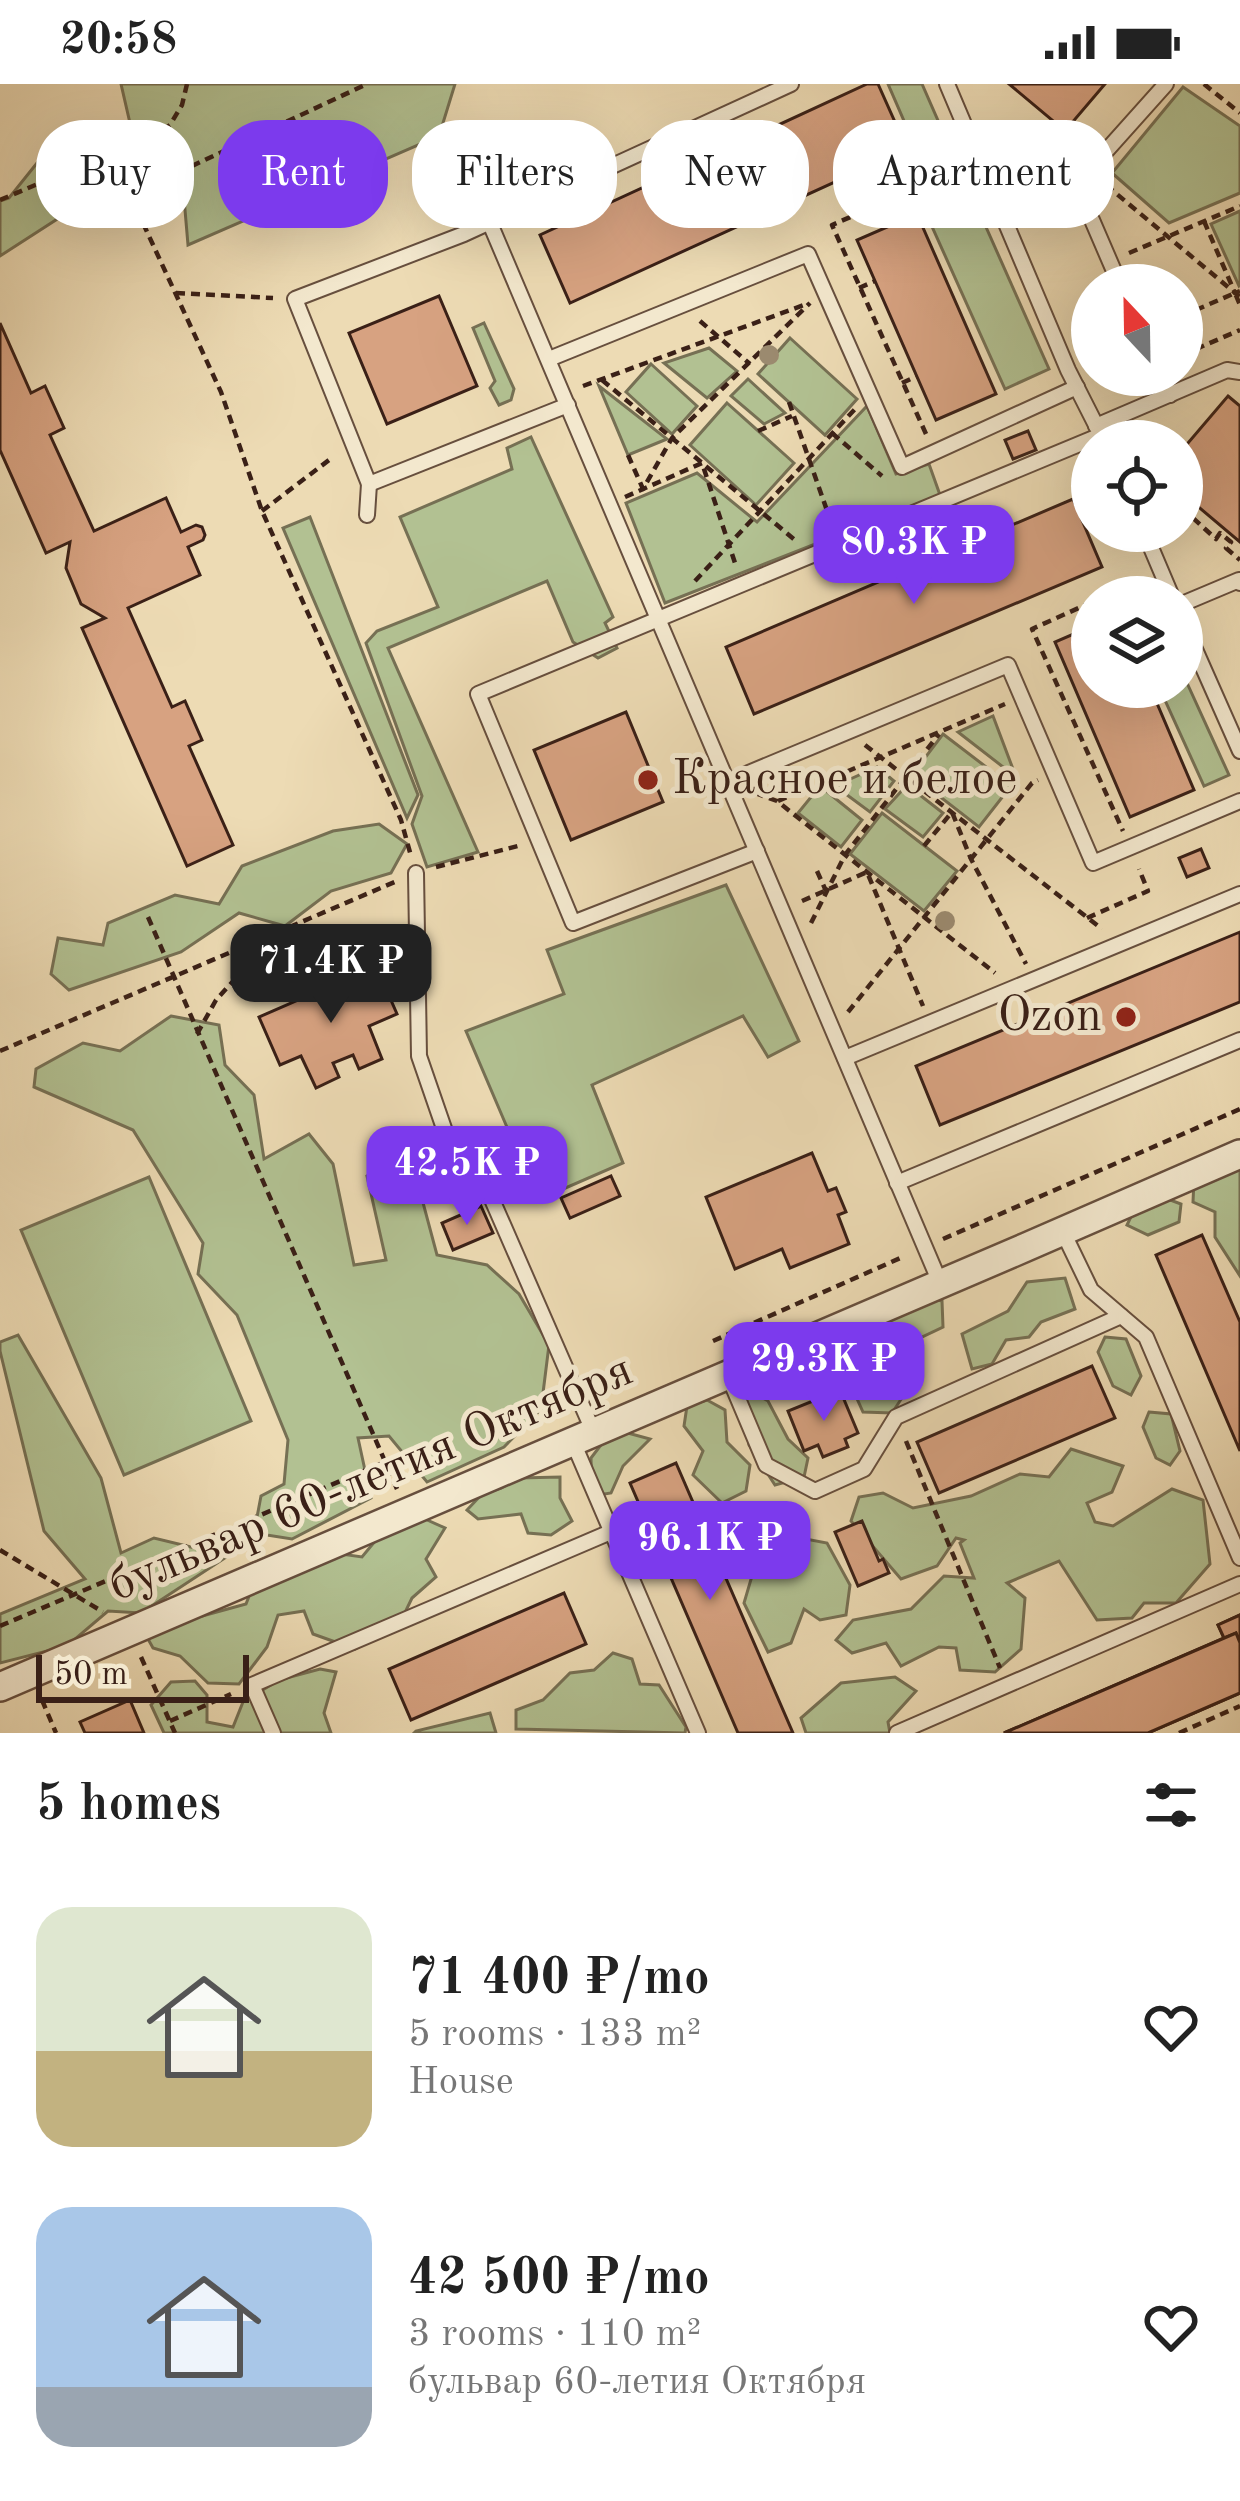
<!DOCTYPE html>
<html lang="en">
<head>
<meta charset="utf-8">
<style>
	:root { --surface:#fff; --page:#f2f2f2; --text:#222; --muted:#767676; --accent:#7c3aed }
	body { margin:0; font-family:"Old Standard TT",serif; background:var(--page); color:var(--text); height:100vh; display:flex; flex-direction:column; font-size:45px; white-space:nowrap }
	* { box-sizing:border-box; margin:0 }
	p { font-size:39px; color:var(--muted) }
	.icon { flex:none; width:66px; height:66px; fill:none; stroke:currentColor; stroke-width:2; stroke-linecap:round; stroke-linejoin:round }
	.map { position:relative; height:1649px; overflow:hidden }
	.side { display:flex; flex-direction:column; background:var(--surface); flex:1 }
	.side>* { flex:none }
	.guide { position:absolute; left:36px; top:36px; width:1170px; height:108px; display:flex; gap:24px }
	.needle { width:78px; rotate:338deg }
	.tools { position:absolute; left:1071px; top:180px; display:grid; gap:24px }
	.tools a { display:grid; place-items:center; width:132px; height:132px; border-radius:50%; background:var(--surface); box-shadow:0 12px 48px #0002; font-size:60px }
	.scale { position:absolute; left:36px; bottom:30px; width:213px; box-sizing:border-box; padding-left:12px; border:6px solid #3a2017; border-top:0; font-size:33px; line-height:42px; white-space:nowrap; color:#3a2017; -webkit-text-stroke:9px #f3e8ce; paint-order:stroke }
	.price { position:absolute; translate:-50% -102px; padding:0 27px; border-radius:24px; background:var(--accent); color:#fff; font-size:39px; line-height:78px; filter:drop-shadow(0 3px 6px #0008) }
	.price::after { content:''; position:absolute; left:50%; top:72px; width:36px; height:27px; margin-left:-18px; background:inherit; clip-path:polygon(0 0,100% 0,50% 100%) }
	.price.on { background:#222; color:#fff }
	ul { padding:0; list-style:none }
	li { display:flex; align-items:center; gap:36px; height:300px; padding:0 36px }
	li span { display:grid; place-items:center; flex:none; width:336px; height:240px; border-radius:36px; color:#555 }
	li>.icon { margin-inline-start:auto }
	span .icon { width:144px; height:144px; fill:#fffc; stroke-width:1 }
	li b { font-size:51px }
	h2 { display:flex; justify-content:space-between; align-items:center; height:144px; padding:0 36px; font-size:51px }
	.pill { padding:0 42px; border-radius:48px; background:var(--surface); box-shadow:0 12px 48px #0002; font-size:42px; line-height:108px }
	.pill.on { background:var(--accent); color:#fff }
	.status { display:flex; justify-content:space-between; align-items:center; height:84px; padding:0 60px; background:var(--surface); direction:ltr }
	.status svg { height:33px; fill:currentColor }
	.map>svg:first-child { display:block }
	.green { fill:#b2c192; stroke:#767054; stroke-width:3 }
	.building { fill:#d7a281; stroke:#3a2017; stroke-width:3 }
	.lines { fill:none; stroke-linecap:round; stroke-linejoin:round }
	.lane-casing { stroke:#674f3e; stroke-width:18 }
	.street-casing { stroke:#674f3e; stroke-width:32 }
	.path { stroke:#3a2017; stroke-width:4.5; stroke-dasharray:9 6; stroke-linecap:butt }
	.lane { stroke:#f3e8ce; stroke-width:14 }
	.street { stroke:#f3e8ce; stroke-width:27 }
	.tree { fill:#9b8a6f }
	.poi-dot { fill:#8f2418; stroke:#f3e8ce; stroke-width:4.5 }
	.labels { text-anchor:middle; dominant-baseline:central; stroke-width:10; stroke-linejoin:round; paint-order:stroke }
	.poi-label { font-size:48px; fill:#3a2017; stroke:#f3e8ce; text-anchor:start }
	.street-label { font-size:48px; fill:#3a2017; stroke:#f3e8ce }
</style>
</head>
<body>
<div class="status"><b>20:58</b><svg viewBox="0 0 49 12"><path d="M0 12V9h3v3zM5 12V6h3v6zM10 12V3h3v9zM15 12V0h3v12zM26 1h20v11H26zM47 4h2v5h-2z"/></svg></div>
<div class="map">
<svg width="1240" height="1649" viewBox="0 0 1240 1649">
	<rect width="100%" height="100%" fill="#eddbb4"/>
	<filter id="stains"><feTurbulence type="fractalNoise" baseFrequency=".00167" numOctaves="4"/><feColorMatrix values="0 0 0 0 .2 0 0 0 0 .09 0 0 0 0 .02 0 0 0 .5 -.17"/></filter>
	<radialGradient id="worn" r=".72"><stop offset=".6" stop-color="#630" stop-opacity="0"/><stop offset="1" stop-color="#630" stop-opacity=".3"/></radialGradient>
	<g class="green">
		<path d="M121,0H455L439,52L188,161L184,114L138,74Z"/>
		<path d="M888,0H922L950,64L921,76Z"/>
		<path d="M1183,3L1240,42V109L1169,139L1112,89Z"/>
		<path d="M85,77L96,110L0,172V117L9,114L37,79Z"/>
		<path d="M970,107L1049,285L1005,305L925,127Z"/>
		<path d="M1240,127V201L1239,202L1211,140Z"/>
		<path d="M484,239L514,305L511,316L499,321L490,304L495,297L473,244Z"/>
		<path d="M790,254L857,315L825,351L758,290Z"/>
		<path d="M709,264L737,287L707,314L664,279Z"/>
		<path d="M651,280L697,322L672,350L626,308Z"/>
		<path d="M748,295L785,329L764,340L731,312Z"/>
		<path d="M599,302L667,355L628,371Z"/>
		<path d="M727,319L794,379L756,421L690,361Z"/>
		<path d="M867,322L896,390L929,380L940,411L665,519L626,419L697,389L757,438Z"/>
		<path d="M531,353L613,533L605,539L617,564L598,574L573,558L547,497L388,564L478,768L427,783L412,740L422,712L366,559L377,547L438,523L400,433L512,385L507,364Z"/>
		<path d="M310,433L418,711L407,734L283,444Z"/>
		<path d="M1182,588L1229,691L1204,702L1159,603H1182Z"/>
		<path d="M993,632L1016,693L958,648Z"/>
		<path d="M943,650L1011,702L979,743L912,691Z"/>
		<path d="M877,683L894,697L870,728L835,702Z"/>
		<path d="M907,701L943,729L923,753L885,725Z"/>
		<path d="M820,702L862,736L841,763L798,729Z"/>
		<path d="M882,729L957,787L924,827L850,770Z"/>
		<path d="M379,740L407,760L391,789L331,807L285,842L239,829L181,868L69,906L51,890L58,854L103,861L108,839L175,811L219,820L242,782L333,747Z"/>
		<path d="M726,801L799,957L768,973L743,932L592,1001L623,1079L538,1116L466,947L564,910L547,866Z"/>
		<path d="M171,932L219,941L225,981L254,1011L264,1075L309,1050L333,1080L354,1181L386,1176L367,1092L420,1057L431,1075L422,1115L437,1171L487,1181L519,1210L549,1261L541,1325L504,1363L427,1398L389,1352L358,1354L371,1414L292,1455L254,1449L261,1412L284,1400L288,1356L237,1231L198,1190L203,1159L133,1046L34,1003L36,985L83,959L120,967Z"/>
		<path d="M1240,1078V1192L1215,1153V1128L1193,1118L1194,1096Z"/>
		<path d="M149,1093L251,1337L124,1391L21,1146Z"/>
		<path d="M1157,1111L1181,1120L1179,1138L1148,1151L1127,1141L1137,1120Z"/>
		<path d="M1065,1194L1075,1225L1041,1238L1029,1253L1006,1256L992,1280L972,1285L962,1250L1008,1227L1027,1198Z"/>
		<path d="M904,1206L942,1217L943,1243L916,1256L902,1275L917,1291L892,1329L863,1328L849,1297L826,1278L825,1253Z"/>
		<path d="M18,1251L101,1394L121,1469L154,1454L228,1472L141,1529L108,1527L67,1562L0,1579V1530L85,1495L44,1447L0,1267V1258Z"/>
		<path d="M1105,1253L1126,1255L1141,1292L1131,1311L1113,1302L1098,1268Z"/>
		<path d="M751,1307L768,1317L788,1355L808,1374L804,1393L775,1401L749,1361L741,1312Z"/>
		<path d="M707,1316L725,1326L727,1358L750,1381L746,1407L722,1419L693,1391L703,1367L684,1342L687,1322Z"/>
		<path d="M1149,1328L1171,1330L1180,1367L1170,1381L1156,1374L1143,1343Z"/>
		<path d="M613,1345L650,1355L623,1382L611,1409L592,1412L591,1374Z"/>
		<path d="M1071,1365L1123,1382L1112,1408L1087,1419L1095,1438L1113,1442L1172,1405L1203,1416L1210,1480L1176,1519H1144L1132,1534L1097,1536L1059,1477L1007,1499L1025,1514L1021,1565L995,1588L960,1586L956,1564L939,1563L901,1582L886,1559L852,1569L836,1556L853,1536L911,1525L944,1492L974,1494L960,1459L964,1456L956,1454L937,1482L901,1495L851,1437L859,1413L883,1409L913,1424L971,1412L1020,1390L1049,1393Z"/>
		<path d="M560,1393V1414L572,1437L551,1451L528,1449L521,1430L478,1435L467,1426L482,1410L501,1404L519,1394Z"/>
		<path d="M425,1435L445,1444L426,1475L436,1493L412,1514L399,1541L355,1565L313,1550L304,1527L278,1531L267,1563L239,1600L208,1599L180,1572L153,1564L143,1546L181,1517L202,1532L246,1520L255,1497L320,1467L362,1473L376,1456Z"/>
		<path d="M734,1442L767,1451L777,1472L806,1455L827,1459L850,1501L846,1531L820,1536L804,1525L791,1559L768,1568L744,1519L752,1492L726,1475Z"/>
		<path d="M613,1569L632,1575L640,1600L659,1601L686,1643L685,1649L516,1645V1626L543,1616L570,1589L594,1586Z"/>
		<path d="M320,1585L336,1588L324,1629L331,1649H164L151,1621L171,1598L195,1597L207,1611V1638L233,1643L243,1618L279,1596Z"/>
		<path d="M895,1593L916,1607L888,1638L890,1649H806L801,1634L841,1599Z"/>
		<path d="M490,1629L496,1649H414L416,1647Z"/>
	</g>
	<g class="building">
		<path d="M867,0H878L907,65L570,219L540,151Z"/>
		<path d="M1009,0H1105L1065,47Z"/>
		<path d="M917,130L996,310L936,336L857,156Z"/>
		<path d="M439,212L477,302L387,340L349,249Z"/>
		<path d="M0,239L31,309L45,302L64,344L50,351L94,447L166,414L181,448L196,441L202,443L205,451L203,456L188,463L200,491L128,524L172,623L185,617L202,656L189,662L233,761L187,782L82,544L105,534L81,520L66,484L70,458L46,469L0,366Z"/>
		<path d="M1228,312L1240,322V458L1182,409V366Z"/>
		<path d="M1028,347L1036,366L1013,375L1005,356Z"/>
		<path d="M1073,415L1102,483L754,630L726,563Z"/>
		<path d="M1092,542V603H1150L1194,706L1130,733L1055,558Z"/>
		<path d="M626,628L663,718L571,756L534,666Z"/>
		<path d="M1201,765L1209,784L1187,793L1179,774Z"/>
		<path d="M1240,848V918L940,1041L916,982Z"/>
		<path d="M376,882L397,930L369,942L382,975L359,985L353,971L333,979L339,993L316,1004L301,972L280,981L259,933Z"/>
		<path d="M812,1069L828,1107L836,1104L846,1128L838,1131L849,1160L790,1184L782,1165L735,1185L706,1113Z"/>
		<path d="M611,1092L620,1112L570,1134L561,1114Z"/>
		<path d="M481,1122L493,1149L453,1166L442,1139Z"/>
		<path d="M1202,1151L1240,1238V1367L1156,1171Z"/>
		<path d="M1092,1282L1115,1334L939,1409L917,1358Z"/>
		<path d="M840,1306L858,1349L845,1355L848,1363L823,1373L818,1361L804,1367L788,1327Z"/>
		<path d="M676,1379L793,1649H738L630,1399Z"/>
		<path d="M862,1437L879,1477L883,1475L889,1489L858,1502L835,1448Z"/>
		<path d="M564,1509L586,1560L411,1636L389,1585Z"/>
		<path d="M1240,1531V1609L1148,1649H1004L1224,1554L1218,1541Z"/>
		<path d="M1240,1531V1559L1236,1549L1224,1554L1218,1541Z"/>
		<path d="M1236,1549L1240,1559V1609L1148,1649H1004Z"/>
		<path d="M130,1616L144,1649H85L80,1638Z"/>
	</g>
	<g class="lines">
		<defs>
			<g id="lane">
				<path d="M947,0L1068,286L1104,357"/>
				<path d="M556,70L571,100"/>
				<path d="M1073,104L1166,0"/>
				<path d="M1003,133L1073,104L1092,136L1120,201"/>
				<path d="M489,137L941,1201"/>
				<path d="M549,275L808,170L902,383L1077,303"/>
				<path d="M1159,291L1170,311"/>
				<path d="M568,321L369,400L295,215L464,150L791,0"/>
				<path d="M1096,342L1227,286L1240,288"/>
				<path d="M367,431L369,400"/>
				<path d="M1144,447L1172,513"/>
				<path d="M1182,520L1239,496L1240,499"/>
				<path d="M1182,536L1240,667"/>
				<path d="M727,698L1008,581L1093,779L1240,717"/>
				<path d="M757,767L573,839L478,610L1101,351"/>
				<path d="M416,789L419,972L448,1056L480,1088L594,1349"/>
				<path d="M845,974L1240,810"/>
				<path d="M897,1099L1240,956"/>
				<path d="M1063,1148L1091,1206L1146,1253L1240,1474"/>
				<path d="M728,1291L766,1381L815,1407L864,1385L896,1333L1121,1232"/>
				<path d="M573,1358L698,1649"/>
				<path d="M273,1649L252,1601L613,1447"/>
				<path d="M897,1649L1240,1500"/>
			</g>
			<path id="street" d="M0,1603C412,1423 828,1251 1240,1070"/>
		</defs>
		<use href="#lane" class="lane-casing"/>
		<use href="#street" class="street-casing"/>
		<g class="path">
			<path d="M187,0L182,21L170,41L144,59L128,82L130,111L221,308L262,427L401,736L411,772"/>
			<path d="M1204,0L1240,29"/>
			<path d="M1106,101L1240,213"/>
			<path d="M0,116L73,85L130,111L367,0"/>
			<path d="M1204,137L1235,209L1240,207"/>
			<path d="M1129,169L1240,122"/>
			<path d="M859,204L875,197"/>
			<path d="M176,209L273,214"/>
			<path d="M1182,232L1235,209L1240,221"/>
			<path d="M700,237L750,280"/>
			<path d="M1182,271L1240,246"/>
			<path d="M602,296L795,456"/>
			<path d="M902,299L917,292"/>
			<path d="M583,302L804,221"/>
			<path d="M789,318L831,438"/>
			<path d="M758,347L792,332"/>
			<path d="M832,349L882,392"/>
			<path d="M926,350L832,141L961,85"/>
			<path d="M628,371L643,405L672,354L810,219"/>
			<path d="M625,413L702,379L736,482"/>
			<path d="M1182,424L1216,455L1220,449L1231,458L1226,464L1240,476"/>
			<path d="M262,427L333,373"/>
			<path d="M695,497L855,325"/>
			<path d="M1103,513L1140,496"/>
			<path d="M1092,518L1032,545L1123,747"/>
			<path d="M865,661L1102,845"/>
			<path d="M755,709L777,717L995,889"/>
			<path d="M778,717L1005,620"/>
			<path d="M924,762L952,728L971,775L1026,880"/>
			<path d="M436,783L518,762"/>
			<path d="M817,787L826,807"/>
			<path d="M802,817L867,788L923,922"/>
			<path d="M148,833L397,1405"/>
			<path d="M1087,834L1148,807L1139,785"/>
			<path d="M811,839L845,771L939,650"/>
			<path d="M848,928L1032,699L1038,696"/>
			<path d="M197,950L216,916L275,851"/>
			<path d="M0,967L397,797"/>
			<path d="M943,1155L1240,1025"/>
			<path d="M713,1257L905,1172"/>
			<path d="M906,1357L1000,1584"/>
			<path d="M0,1466L103,1528"/>
			<path d="M0,1542L385,1378"/>
			<path d="M141,1573L175,1649"/>
			<path d="M42,1616L56,1649"/>
			<path d="M170,1637L231,1610"/>
			<path d="M1179,1649L1240,1622"/>
		</g>
		<use href="#lane" class="lane"/>
		<use href="#street" class="street"/>
	</g>
	<g class="tree">
		<circle cx="769" cy="271" r="10"/>
		<circle cx="945" cy="837" r="10"/>
	</g>
	<g class="poi-dot">
		<circle cx="648" cy="696" r="12"/>
		<circle cx="1126" cy="933" r="12"/>
	</g>
	<g class="labels">
		<g class="poi-label">
			<text x="672" y="696">Красное и белое</text>
			<text x="1102" y="933" text-anchor="end">Ozon</text>
		</g>
		<g class="street-label">
			<text transform="translate(371 1395) rotate(-23)">бульвар 60-летия Октября</text>
		</g>
	</g>
	<rect width="100%" height="100%" filter="url(#stains)"/>
	<rect width="100%" height="100%" fill="url(#worn)"/>
</svg>
<div class="tools">
<a><svg class="needle" viewBox="-14 -14 28 28"><path d="M0-13l5 13h-10z" fill="#e53935"/><path d="M0 13l5-13h-10z" fill="#767676"/></svg></a>
<a><svg class="icon" aria-label="locate" viewBox="0 0 24 24"><circle cx="12" cy="12" r="6"/><path d="M12 2v4M12 18v4M2 12h4M18 12h4"/></svg></a>
<a><svg class="icon" aria-label="layers" viewBox="0 0 24 24"><path d="M12 4l9 5-9 5-9-5zM3 14l9 5 9-5"/></svg></a>
</div>
<div class="scale">50 m</div>
<b class="price" style="left:914px;top:523px">80.3K ₽</b>
<b class="price on" style="left:331px;top:942px">71.4K ₽</b>
<b class="price" style="left:467px;top:1144px">42.5K ₽</b>
<b class="price" style="left:824px;top:1340px">29.3K ₽</b>
<b class="price" style="left:710px;top:1519px">96.1K ₽</b>
<div class="guide">
<a class="pill">Buy</a>
<a class="pill on">Rent</a>
<a class="pill">Filters</a>
<a class="pill">New</a>
<a class="pill">Apartment</a>
</div>
</div>
<section class="side">
<h2>5 homes<svg class="icon" aria-label="filters" viewBox="0 0 24 24"><path d="M4 7h16M4 17h16"/><circle cx="9" cy="7" r="2"/><circle cx="15" cy="17" r="2"/></svg></h2>
<ul>
<li><span style="background:linear-gradient(#dfe7d0 60%,#c2b280 0)"><svg class="icon" aria-label="home" viewBox="0 0 24 24"><path d="M3 11l9-7 9 7M6 9v11h12V9"/></svg></span><div><b>71 400 ₽/mo</b><p>5 rooms · 133 m²</p><p>House</p></div><svg class="icon" aria-label="heart" viewBox="0 0 24 24"><path d="M12 20l-8-8c-3-5 5-10 8-4 3-6 11-1 8 4z"/></svg></li>
<li><span style="background:linear-gradient(#a9c7e8 75%,#9aa5b1 0)"><svg class="icon" aria-label="home" viewBox="0 0 24 24"><path d="M3 11l9-7 9 7M6 9v11h12V9"/></svg></span><div><b>42 500 ₽/mo</b><p>3 rooms · 110 m²</p><p>бульвар 60-летия Октября</p></div><svg class="icon" aria-label="heart" viewBox="0 0 24 24"><path d="M12 20l-8-8c-3-5 5-10 8-4 3-6 11-1 8 4z"/></svg></li>
</ul>
</section>
</body>
</html>
